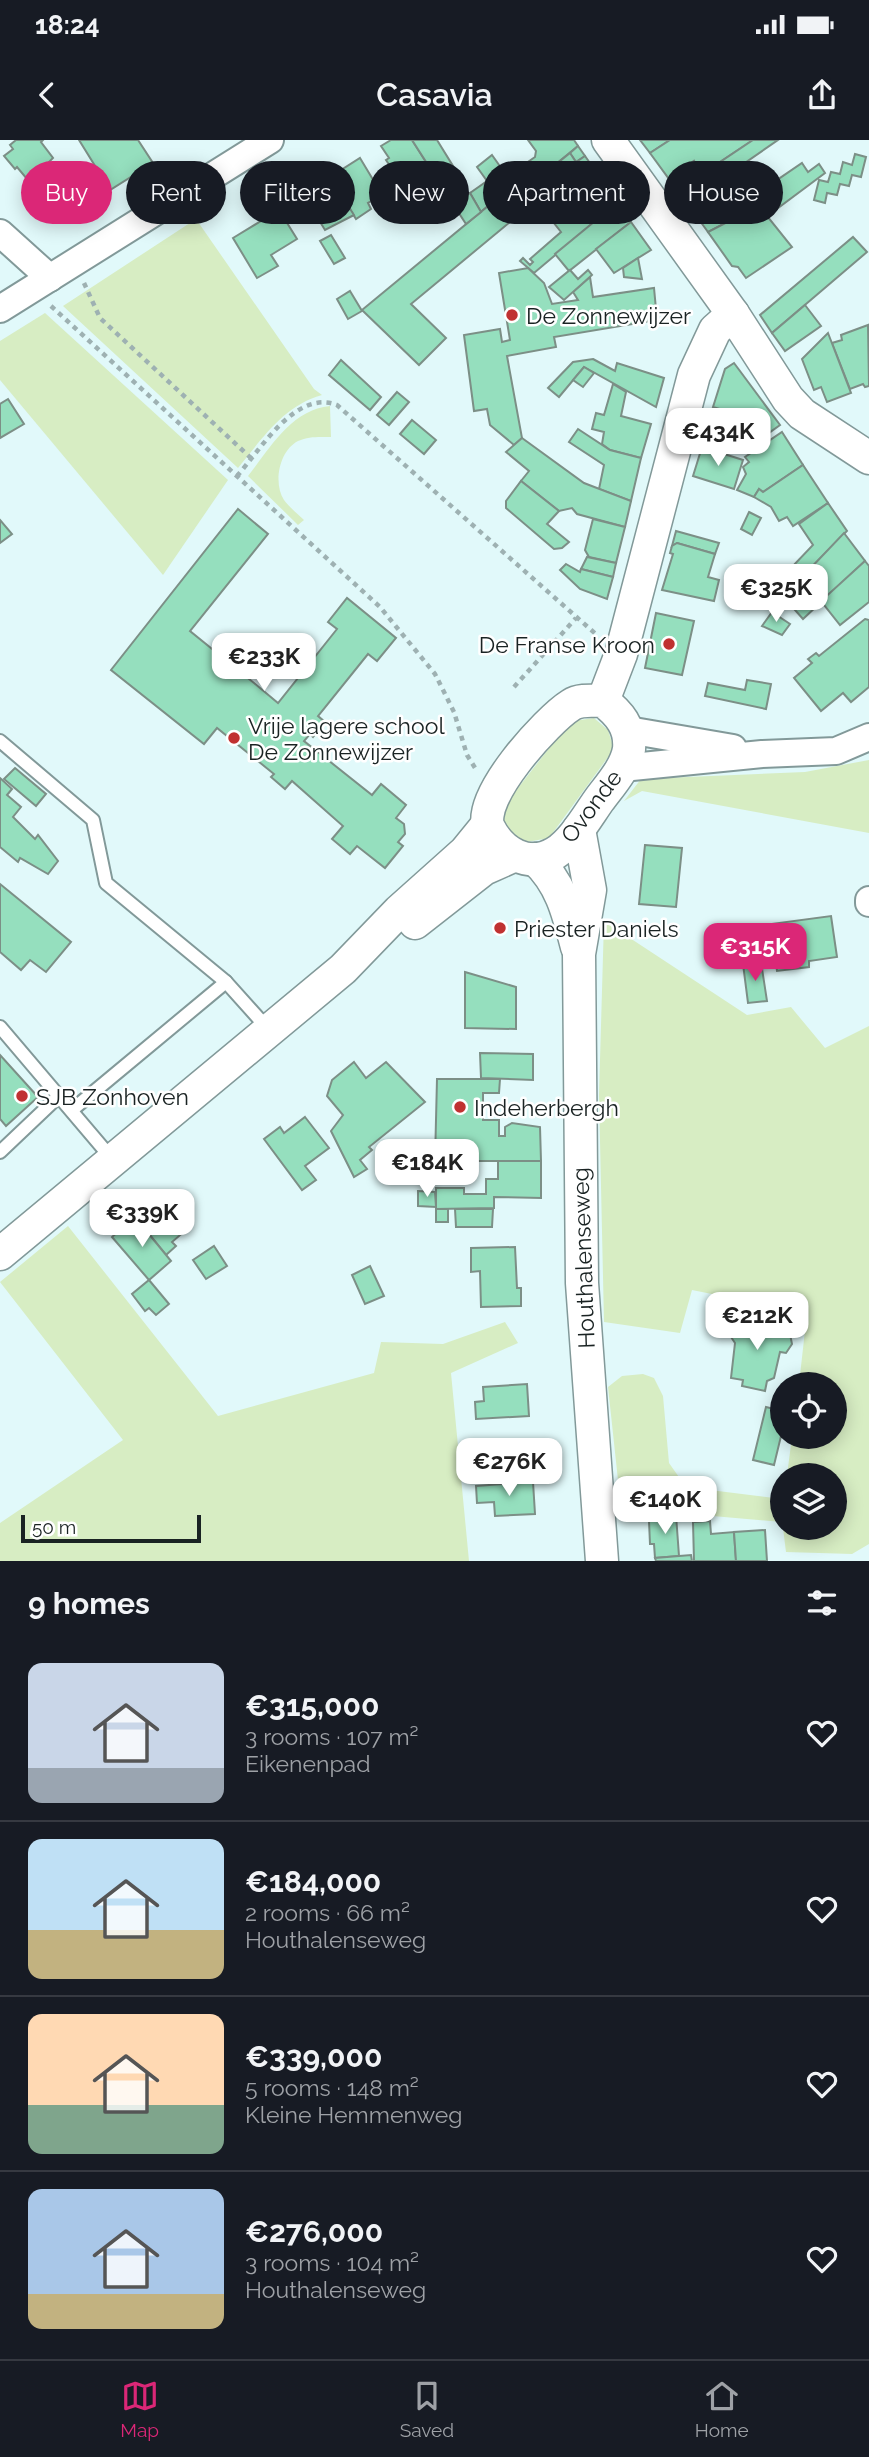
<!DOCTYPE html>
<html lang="en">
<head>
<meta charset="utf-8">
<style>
	:root { --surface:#171b24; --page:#20242c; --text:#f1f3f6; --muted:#9ea1a6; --line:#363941; --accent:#db2777 }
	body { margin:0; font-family:Raleway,sans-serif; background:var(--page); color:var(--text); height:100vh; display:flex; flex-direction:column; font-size:26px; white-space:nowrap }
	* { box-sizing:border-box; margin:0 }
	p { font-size:23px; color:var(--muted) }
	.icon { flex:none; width:38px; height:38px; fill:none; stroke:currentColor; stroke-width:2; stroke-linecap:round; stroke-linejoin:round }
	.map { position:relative; height:1421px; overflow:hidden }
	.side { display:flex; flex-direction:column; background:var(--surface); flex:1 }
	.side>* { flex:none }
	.hud { position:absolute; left:21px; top:21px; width:828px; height:63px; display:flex; gap:14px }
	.buttons { position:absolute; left:770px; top:1232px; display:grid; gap:14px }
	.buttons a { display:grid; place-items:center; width:77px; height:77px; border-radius:50%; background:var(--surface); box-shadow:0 4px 18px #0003; font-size:35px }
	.scale { position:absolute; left:21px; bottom:18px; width:180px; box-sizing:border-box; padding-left:7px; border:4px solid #1a2323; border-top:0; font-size:19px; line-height:24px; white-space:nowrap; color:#1a2323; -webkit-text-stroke:5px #fff; paint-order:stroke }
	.price { position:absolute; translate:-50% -60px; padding:0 16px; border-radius:14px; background:#fff; color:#222; font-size:23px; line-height:46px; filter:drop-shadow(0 2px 4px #0008) }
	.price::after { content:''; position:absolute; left:50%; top:42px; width:21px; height:16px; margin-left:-10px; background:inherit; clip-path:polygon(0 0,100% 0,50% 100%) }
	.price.on { background:var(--accent); color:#fff }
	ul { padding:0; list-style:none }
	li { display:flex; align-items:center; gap:21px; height:175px; padding:0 28px }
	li+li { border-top:2px solid var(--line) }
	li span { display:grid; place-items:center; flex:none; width:196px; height:140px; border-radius:14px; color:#555 }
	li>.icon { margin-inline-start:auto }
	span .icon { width:84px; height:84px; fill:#fffc; stroke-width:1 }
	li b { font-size:30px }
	h2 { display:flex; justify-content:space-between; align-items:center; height:84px; padding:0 28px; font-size:30px }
	.tag { padding:0 24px; border-radius:32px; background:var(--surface); box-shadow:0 4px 18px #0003; font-size:24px; line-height:63px }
	.tag.on { background:var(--accent); color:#fff }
	.status { display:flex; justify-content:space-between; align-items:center; height:49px; padding:0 35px; background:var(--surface); direction:ltr }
	.status svg { height:19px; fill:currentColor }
	header { display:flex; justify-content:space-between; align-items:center; height:91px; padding:0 28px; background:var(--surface); font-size:32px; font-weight:600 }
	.menu { display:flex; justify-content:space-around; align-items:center; height:98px; border-top:2px solid var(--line); background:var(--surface); font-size:19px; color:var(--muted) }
	.menu a { display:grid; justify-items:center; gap:4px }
	.menu .on { color:var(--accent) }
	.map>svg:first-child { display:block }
	.green { fill:#d7edc3 }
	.building { fill:#95dfbe; stroke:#7c8f86; stroke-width:2 }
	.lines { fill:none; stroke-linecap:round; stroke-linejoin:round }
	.service-casing { stroke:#829999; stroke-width:16 }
	.minor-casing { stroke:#829999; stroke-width:30 }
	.tertiary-casing { stroke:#829999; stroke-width:35 }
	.path { stroke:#9eb1b2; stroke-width:4.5; stroke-dasharray:5 5; stroke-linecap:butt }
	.service { stroke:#fff; stroke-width:12 }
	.minor { stroke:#fff; stroke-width:26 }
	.tertiary { stroke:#fff; stroke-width:32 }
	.poi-dot { fill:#c03131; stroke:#fff; stroke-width:2.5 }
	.labels { text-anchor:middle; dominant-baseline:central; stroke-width:5; stroke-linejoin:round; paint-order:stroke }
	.poi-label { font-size:23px; fill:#1a2323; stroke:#fff; text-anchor:start }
	.street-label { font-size:23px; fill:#1a2323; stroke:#fff }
</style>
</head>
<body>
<div class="status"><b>18:24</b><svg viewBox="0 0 49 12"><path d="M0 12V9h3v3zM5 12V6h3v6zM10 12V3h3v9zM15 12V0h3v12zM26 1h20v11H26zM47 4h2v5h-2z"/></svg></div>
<header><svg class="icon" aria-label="back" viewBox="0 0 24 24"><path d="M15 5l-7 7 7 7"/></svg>Casavia<svg class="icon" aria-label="share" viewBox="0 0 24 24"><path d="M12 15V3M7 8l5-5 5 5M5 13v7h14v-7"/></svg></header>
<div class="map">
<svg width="869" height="1421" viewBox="0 0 869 1421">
	<rect width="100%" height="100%" fill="#e1f9fa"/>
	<g class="green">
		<path d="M196,79L314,249L322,255C283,266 263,298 238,328L63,166Z"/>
		<path d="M45,173L228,340L163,435L0,240V201Z"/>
		<path d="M330,266L331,297C319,297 309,296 298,301C279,311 273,343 284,360C289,367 298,374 304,380L298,385L248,336C271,307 291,270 330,266Z"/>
		<path d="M594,578L608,590L614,609L549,698L527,702L508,696L502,678L504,666L564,589L573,581Z"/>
		<path d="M869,620V693L642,651L624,661L641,639L805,632Z"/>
		<path d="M604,781L747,875L791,867L825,908L869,886V1404L852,1414L786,1412L783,1388H835V1335H787L792,1297H835V1244H799L807,1173L692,1150L680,1193L604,1182L599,955Z"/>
		<path d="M68,1086L218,1276L374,1233L381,1202L443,1204L505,1182L518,1203L451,1233L469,1421H0V1383L123,1300L0,1142Z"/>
		<path d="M643,1234L654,1238L663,1256L669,1323L686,1347L782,1359V1382L621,1368L608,1247L622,1236Z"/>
	</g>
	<g class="building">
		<path d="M16,0H43L41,2L53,18L32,39H27L17,27L15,29L4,16L13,9L10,5Z"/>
		<path d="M79,0H138L153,23L110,50Z"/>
		<path d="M391,0H412L445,52L434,59L431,54L405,70L393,50L403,45L386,20L389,18L381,6Z"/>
		<path d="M412,0H437L453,26L446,30L449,35L439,42Z"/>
		<path d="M528,0H574L578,6L529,46L521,36L522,26L535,17L536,11Z"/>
		<path d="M640,0H670L650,13Z"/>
		<path d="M670,0H753L702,34L694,21L669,39L650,13Z"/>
		<path d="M753,0H778L687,63L669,39L694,21L702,34Z"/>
		<path d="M578,6L585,16L576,22L570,13Z"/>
		<path d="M570,13L576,22L585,16L602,40L571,61L574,64L557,80L529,46Z"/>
		<path d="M855,14L866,17L861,37L852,35L849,46L840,44L837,55L827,53L825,63L814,60L819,40L828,42L831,32L840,34L843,22L852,25Z"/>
		<path d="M492,15L504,32L495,38L505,52L481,72L470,53L487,41L477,27Z"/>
		<path d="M360,18L381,53L391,47L405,70L393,77L380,56L368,63L371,69L356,79L330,37Z"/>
		<path d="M802,23L808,32L819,24L825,33L774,71L768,61L708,92L687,63L725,37L733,48L729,50L735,61L759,48L761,51Z"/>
		<path d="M330,37L354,75L325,90L303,54Z"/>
		<path d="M522,38L539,58L411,164L446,198L419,225L362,170Z"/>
		<path d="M601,40L617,63L534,133L520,121L523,118L530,125L533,122L530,119L561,92L554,83L574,64L571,61Z"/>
		<path d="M470,53L481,72L466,84L453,64Z"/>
		<path d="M768,61L774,71L767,76L792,107L746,138L738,127L732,126L708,92Z"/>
		<path d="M617,63L631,82L569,131L555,114Z"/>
		<path d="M279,70L297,99L271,115L278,126L257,138L233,98Z"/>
		<path d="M631,82L651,110L614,133L596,109Z"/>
		<path d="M331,95L345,118L334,124L320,101Z"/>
		<path d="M853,97L867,112L772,193L760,175Z"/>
		<path d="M638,118L642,139L624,137L623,128Z"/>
		<path d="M528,128L544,143L552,164L578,160L573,152L590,137L593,157L654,148L657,180L554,197L556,207L507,216L522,298L514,305L490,285L487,269L474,271L464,195L500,189L502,202L510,200L499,133Z"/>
		<path d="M570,130L578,139L588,130L592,135L564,160L549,147Z"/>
		<path d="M350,151L362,171L348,179L337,159Z"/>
		<path d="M805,165L821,186L785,211L772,193Z"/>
		<path d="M868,185L869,246L865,247L863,244L850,249L832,203L842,200L841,195Z"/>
		<path d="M828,193L851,253L827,262L821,247L814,250L802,219Z"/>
		<path d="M593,219L615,231L617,223L664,238L656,267L584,227L559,257L548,248L573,222Z"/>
		<path d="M341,220L381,257L370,270L329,235Z"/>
		<path d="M734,223L780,285L755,303L748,293L753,289L743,276L713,267L725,229Z"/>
		<path d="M584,227L594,233L583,247L573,240Z"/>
		<path d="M613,244L626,252L621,276L651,284L641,318L610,310L602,304L604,292L592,289L596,273L604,275Z"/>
		<path d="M397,252L409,262L389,285L377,275Z"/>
		<path d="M8,259L24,284L0,298V264Z"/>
		<path d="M412,280L436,300L424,314L400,294Z"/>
		<path d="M578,289L610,310L641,318L631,361L599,349L604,325L569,302Z"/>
		<path d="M782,292L803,325L763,352L759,349L754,357L737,350L746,334L743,327L749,322L745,317Z"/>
		<path d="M522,298L584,343L631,361L625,387L577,374L572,368L559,371L521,341L529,331L506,312Z"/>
		<path d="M702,307L743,320L734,349L693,336Z"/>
		<path d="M803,325L828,363L793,386L787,377L779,381L771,367L754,357L759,349L763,352Z"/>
		<path d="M521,341L559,371L547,384L569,402L562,408L554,409L506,368V361Z"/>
		<path d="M828,363L847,391L801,438L791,428L813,405L799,384Z"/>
		<path d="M238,369L268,394L190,491L254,543L278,563L337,489L328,482L347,458L396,498L377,521L368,514L318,576L325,582L313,597L310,594L304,601L372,655L381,644L406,665L396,678L404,684L405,694L398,702L403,706L385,728L357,706L350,714L332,699L343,686L292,641L285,649L271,637L274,634L217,588L204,604L111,530Z"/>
		<path d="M749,372L761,378L752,395L741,389Z"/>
		<path d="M593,379L625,387L616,423L589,417L585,410Z"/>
		<path d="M0,380L12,394L0,403Z"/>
		<path d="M676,391L719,403L715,414L677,403L672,406Z"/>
		<path d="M844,393L865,421L803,479L795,470L811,454L809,451L815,445L805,434Z"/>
		<path d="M677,403L715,414L708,437L719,440L714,461L662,450L673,414L670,413L672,406Z"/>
		<path d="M587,417L616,423L613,437L581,429Z"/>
		<path d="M865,421L869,426V462L840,485L821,461Z"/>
		<path d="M566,424L580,432L581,429L613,437L607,459L580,449L560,430Z"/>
		<path d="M772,472L790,484L782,495L762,486Z"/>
		<path d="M656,473L694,481L682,535L645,528Z"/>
		<path d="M865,479L869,480V547L851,562L843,553L821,571L794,538L812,523L808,519L816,513L819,516Z"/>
		<path d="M747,540L771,544L766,569L705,556L708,543L745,550Z"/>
		<path d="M15,628L46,654L36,666L4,639Z"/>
		<path d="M0,638L12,649L7,655L21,667L13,677L35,699L38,695L58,721L48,734L20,718L18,722L0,707Z"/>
		<path d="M645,705L682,708L676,767L639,764Z"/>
		<path d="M0,744L71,802L46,832L30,820L21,830L0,812Z"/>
		<path d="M831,776L837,817L809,821V827L777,831L771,784Z"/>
		<path d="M761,822L767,861L748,863L743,824Z"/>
		<path d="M465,832L516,847V889L465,888Z"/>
		<path d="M480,913L533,914V940L481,938Z"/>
		<path d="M0,915L38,957L6,986L0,979Z"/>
		<path d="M354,922L366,938L386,922L425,962L369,1007L372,1010L360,1020L367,1029L354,1037L331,991L343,975L327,956L332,940Z"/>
		<path d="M437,939H500L499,953H483V980H499V996H505V987L512,983L540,987L541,1021H435Z"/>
		<path d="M305,977L329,1008L305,1026L316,1040L302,1050L264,999L280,987L284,993Z"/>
		<path d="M498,1021H541V1058L494,1057V1068L436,1069V1048H464V1054H486V1039H498Z"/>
		<path d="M418,1051L435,1052L436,1067L418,1066Z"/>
		<path d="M155,1060L165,1072L168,1069L186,1090L172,1102L176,1106L166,1115L135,1077Z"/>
		<rect x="436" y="1069" width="12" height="13"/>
		<path d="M455,1069H493L492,1087H456Z"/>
		<path d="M135,1077L171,1121L149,1140L112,1097Z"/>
		<path d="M214,1106L227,1126L206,1139L193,1120Z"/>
		<path d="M515,1107L517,1148H521V1166L481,1167L480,1131L471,1132V1108Z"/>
		<path d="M370,1126L384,1156L365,1164L352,1135Z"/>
		<path d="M149,1140L169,1164L156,1175L149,1168L145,1171L132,1154Z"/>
		<path d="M736,1180L779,1185L778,1191L790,1194L792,1204L786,1213L780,1212L774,1238L767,1241L765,1251L742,1246L743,1240L731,1238L735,1203L729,1194Z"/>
		<path d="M527,1244L529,1276L476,1279L475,1262L484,1261L483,1247Z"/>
		<path d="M766,1267L782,1271V1292L774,1325L753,1320Z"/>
		<path d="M531,1309L533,1341L498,1343L496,1311Z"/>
		<path d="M533,1342L535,1374L495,1376L494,1362L477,1363L476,1346Z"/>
		<path d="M656,1375H676L679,1416L655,1418L654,1404H650L649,1381H656Z"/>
		<path d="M710,1381L711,1394L734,1392L736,1421H694L693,1382Z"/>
		<path d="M765,1390L767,1421H736L734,1392Z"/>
		<path d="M691,1415L692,1421H656L655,1418Z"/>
	</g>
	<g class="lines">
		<defs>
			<g id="service">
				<path d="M0,601L93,680L106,743L226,842L270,891"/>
				<path d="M0,887L113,1020"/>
				<path d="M72,970L226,842"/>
				<path d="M0,1012L59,956"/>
			</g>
			<g id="minor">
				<path d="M0,93L50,138"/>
				<path d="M0,169L270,0"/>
				<path d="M628,590L733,608"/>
				<path d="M622,628L762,614L836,611L869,597"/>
				<path d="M869,760V763"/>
			</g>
			<g id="tertiary">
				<path d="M608,0L733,174L788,259L802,274L869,318"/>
				<path d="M603,561C619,573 631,587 629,609C626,628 610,645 599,660C587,677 573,702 555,713C528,729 501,712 489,688C475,659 547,580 571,565C580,559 593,561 603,561Z"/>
				<path d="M603,561L621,514L694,235L715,190L733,174"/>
				<path d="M579,689L590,750L579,814L582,1143L602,1421"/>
				<path d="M535,719C561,743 568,772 577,807"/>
				<path d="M415,783L484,729L513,716"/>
				<path d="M0,1114L343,829L399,771L465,712L487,685"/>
			</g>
		</defs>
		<use href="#service" class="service-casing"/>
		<use href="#minor" class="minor-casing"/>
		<use href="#tertiary" class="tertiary-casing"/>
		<g class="path">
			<path d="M84,143L100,178L252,319"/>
			<path d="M51,166L380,467L435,534L454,572L467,615L477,631"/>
			<path d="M237,336C261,309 296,249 337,265L598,496"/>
			<path d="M514,547L576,478"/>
		</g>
		<use href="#service" class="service"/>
		<use href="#minor" class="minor"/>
		<use href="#tertiary" class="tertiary"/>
	</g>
	<g class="poi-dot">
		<circle cx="512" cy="175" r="7"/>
		<circle cx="669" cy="504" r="7"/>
		<circle cx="234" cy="598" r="7"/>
		<circle cx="500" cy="788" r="7"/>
		<circle cx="22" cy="956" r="7"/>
		<circle cx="460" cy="967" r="7"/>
	</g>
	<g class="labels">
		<g class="poi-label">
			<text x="526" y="175">De Zonnewijzer</text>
			<text x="655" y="504" text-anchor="end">De Franse Kroon</text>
			<text x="248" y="585">Vrije lagere school<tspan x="248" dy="26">De Zonnewijzer</tspan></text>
			<text x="514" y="788">Priester Daniels</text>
			<text x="36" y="956">SJB Zonhoven</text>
			<text x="474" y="967">Indeherbergh</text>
		</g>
		<g class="street-label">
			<text transform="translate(591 666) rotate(-53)">Ovonde</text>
			<text transform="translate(583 1118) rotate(-92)">Houthalenseweg</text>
		</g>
	</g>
</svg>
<div class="buttons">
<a><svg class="icon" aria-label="locate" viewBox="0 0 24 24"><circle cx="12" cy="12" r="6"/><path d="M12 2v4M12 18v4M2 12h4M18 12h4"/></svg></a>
<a><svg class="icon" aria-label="layers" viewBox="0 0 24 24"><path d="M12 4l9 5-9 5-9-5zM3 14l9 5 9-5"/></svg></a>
</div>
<div class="scale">50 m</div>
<b class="price" style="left:718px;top:328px">€434K</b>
<b class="price" style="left:776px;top:484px">€325K</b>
<b class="price" style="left:264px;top:553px">€233K</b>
<b class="price on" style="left:755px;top:843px">€315K</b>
<b class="price" style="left:427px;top:1059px">€184K</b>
<b class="price" style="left:142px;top:1109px">€339K</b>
<b class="price" style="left:757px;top:1212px">€212K</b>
<b class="price" style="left:509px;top:1358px">€276K</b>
<b class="price" style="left:665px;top:1396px">€140K</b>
<div class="hud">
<a class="tag on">Buy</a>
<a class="tag">Rent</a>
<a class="tag">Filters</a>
<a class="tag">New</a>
<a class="tag">Apartment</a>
<a class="tag">House</a>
</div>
</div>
<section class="side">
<h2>9 homes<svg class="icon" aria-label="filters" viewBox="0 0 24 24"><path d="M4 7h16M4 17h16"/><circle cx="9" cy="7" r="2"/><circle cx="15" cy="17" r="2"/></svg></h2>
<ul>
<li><span style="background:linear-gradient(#c9d6e8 75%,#9aa5b1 0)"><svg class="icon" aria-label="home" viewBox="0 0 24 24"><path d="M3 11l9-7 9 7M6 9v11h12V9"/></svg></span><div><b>€315,000</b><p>3 rooms · 107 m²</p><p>Eikenenpad</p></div><svg class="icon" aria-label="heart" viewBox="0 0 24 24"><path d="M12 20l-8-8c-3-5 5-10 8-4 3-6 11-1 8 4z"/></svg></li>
<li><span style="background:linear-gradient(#bfe0f5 65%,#c2b280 0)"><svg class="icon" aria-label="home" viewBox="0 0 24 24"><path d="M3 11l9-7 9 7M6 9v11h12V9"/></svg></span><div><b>€184,000</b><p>2 rooms · 66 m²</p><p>Houthalenseweg</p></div><svg class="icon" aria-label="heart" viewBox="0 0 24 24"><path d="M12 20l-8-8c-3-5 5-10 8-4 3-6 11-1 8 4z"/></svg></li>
<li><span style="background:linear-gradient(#ffd9b3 65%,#7fa58c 0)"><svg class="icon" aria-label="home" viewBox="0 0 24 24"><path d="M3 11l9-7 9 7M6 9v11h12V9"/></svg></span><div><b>€339,000</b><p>5 rooms · 148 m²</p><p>Kleine Hemmenweg</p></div><svg class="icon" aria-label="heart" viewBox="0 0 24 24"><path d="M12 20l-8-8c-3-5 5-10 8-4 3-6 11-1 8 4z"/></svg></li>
<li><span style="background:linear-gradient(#a9c7e8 75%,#c2b280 0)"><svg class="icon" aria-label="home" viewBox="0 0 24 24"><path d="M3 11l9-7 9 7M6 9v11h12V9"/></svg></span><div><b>€276,000</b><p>3 rooms · 104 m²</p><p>Houthalenseweg</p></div><svg class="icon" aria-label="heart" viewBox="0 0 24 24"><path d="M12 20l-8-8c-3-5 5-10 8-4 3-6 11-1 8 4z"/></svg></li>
</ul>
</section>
<nav class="menu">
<a class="on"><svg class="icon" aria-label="map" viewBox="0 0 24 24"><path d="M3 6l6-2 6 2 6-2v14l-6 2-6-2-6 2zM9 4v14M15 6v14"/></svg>Map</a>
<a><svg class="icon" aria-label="saved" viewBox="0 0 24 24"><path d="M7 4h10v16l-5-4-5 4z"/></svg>Saved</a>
<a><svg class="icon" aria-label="home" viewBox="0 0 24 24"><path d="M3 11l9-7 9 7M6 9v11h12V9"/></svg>Home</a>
</nav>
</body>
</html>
